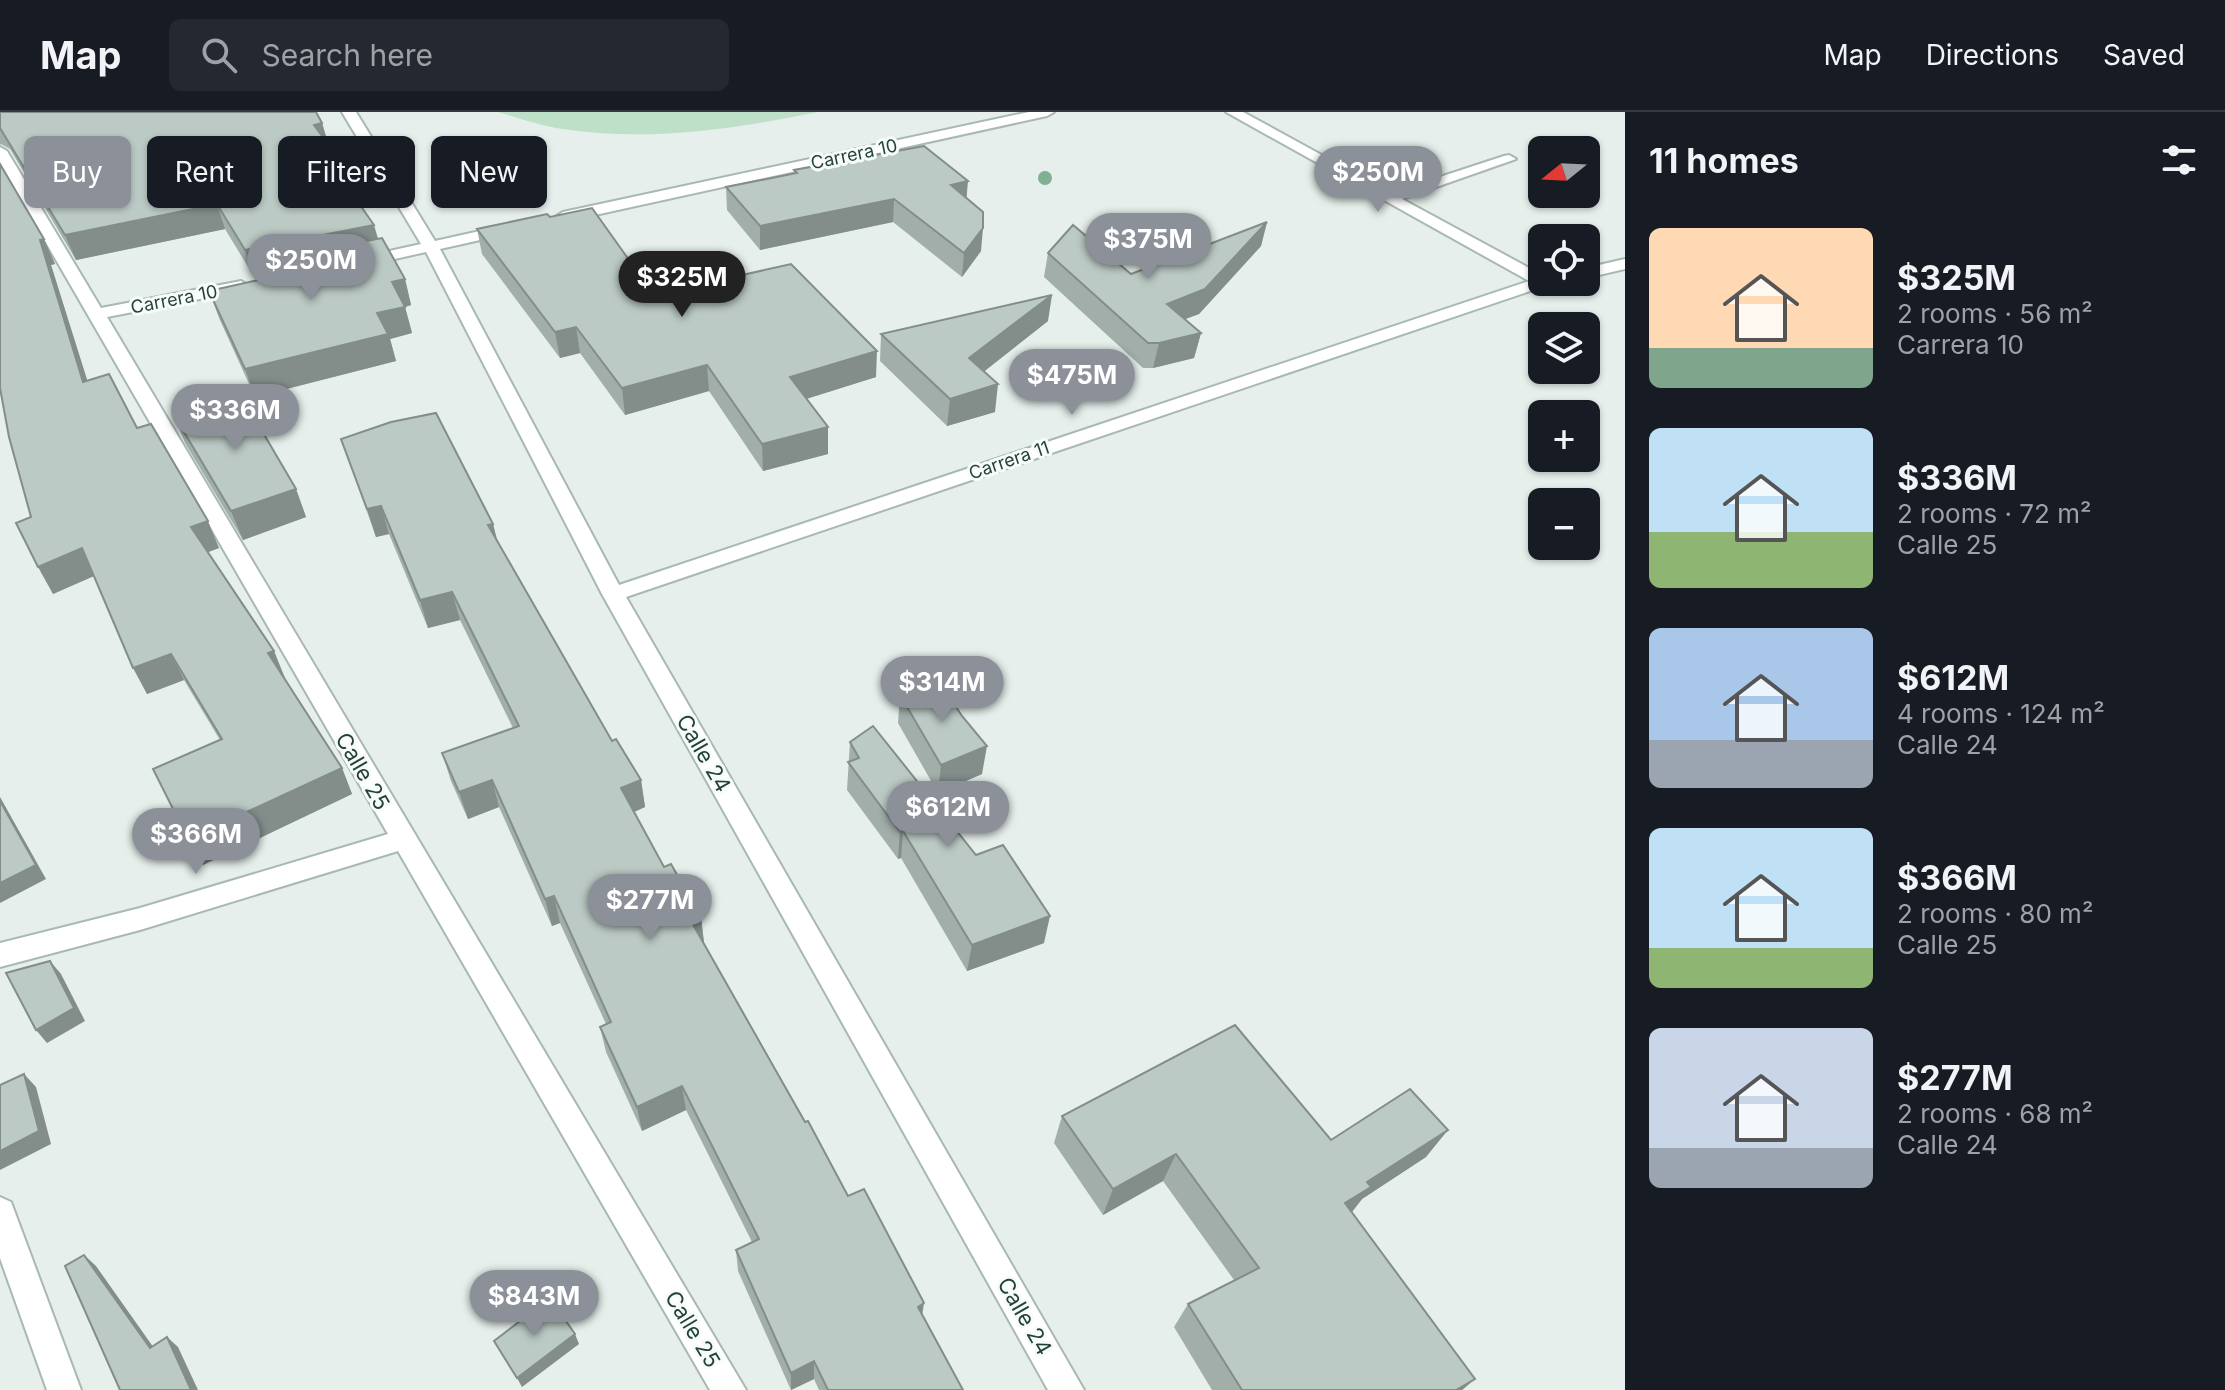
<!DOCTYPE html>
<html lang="en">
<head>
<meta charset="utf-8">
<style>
	:root { --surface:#171b24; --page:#242831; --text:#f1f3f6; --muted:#9ea1a6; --line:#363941; --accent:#8c9099 }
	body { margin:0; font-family:Inter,sans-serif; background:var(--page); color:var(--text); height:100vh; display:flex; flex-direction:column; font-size:30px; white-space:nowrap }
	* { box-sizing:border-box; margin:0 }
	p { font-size:26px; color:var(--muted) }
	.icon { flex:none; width:44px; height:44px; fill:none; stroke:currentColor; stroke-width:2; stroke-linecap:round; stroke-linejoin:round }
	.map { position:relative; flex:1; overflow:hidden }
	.drawer { display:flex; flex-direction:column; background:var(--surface); width:600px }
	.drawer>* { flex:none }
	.top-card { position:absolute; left:24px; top:24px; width:760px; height:72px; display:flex; gap:16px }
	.needle { width:52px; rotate:252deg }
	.buttons { position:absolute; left:1528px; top:24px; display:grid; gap:16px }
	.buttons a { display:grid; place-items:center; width:72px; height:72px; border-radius:12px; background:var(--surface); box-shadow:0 2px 6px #0004; font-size:40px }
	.price { position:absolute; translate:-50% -68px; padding:0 18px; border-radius:28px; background:var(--accent); color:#fff; font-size:26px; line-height:52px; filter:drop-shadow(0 2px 4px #0008) }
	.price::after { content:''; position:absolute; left:50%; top:48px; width:24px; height:18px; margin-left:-12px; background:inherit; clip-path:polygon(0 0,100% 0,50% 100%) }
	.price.on { background:#222; color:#fff }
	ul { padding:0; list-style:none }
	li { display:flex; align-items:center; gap:24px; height:200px; padding:0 24px }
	li span { display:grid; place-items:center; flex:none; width:224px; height:160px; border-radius:12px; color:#555 }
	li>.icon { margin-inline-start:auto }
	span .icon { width:96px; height:96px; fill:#fffc; stroke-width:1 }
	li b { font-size:34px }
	h2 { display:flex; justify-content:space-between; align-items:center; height:96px; padding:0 24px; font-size:34px }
	.tag { padding:0 28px; border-radius:12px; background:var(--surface); box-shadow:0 2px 6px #0004; font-size:28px; line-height:72px }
	.tag.on { background:var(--accent); color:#fff }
	header { display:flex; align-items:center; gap:48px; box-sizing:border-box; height:112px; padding:0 40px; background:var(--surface); border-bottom:2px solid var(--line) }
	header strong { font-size:38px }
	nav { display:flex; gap:44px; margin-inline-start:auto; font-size:28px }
	.search { width:560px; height:72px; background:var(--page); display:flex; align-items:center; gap:20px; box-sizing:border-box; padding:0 28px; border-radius:12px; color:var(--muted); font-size:30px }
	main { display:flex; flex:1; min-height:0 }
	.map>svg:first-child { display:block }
	.green { fill:#bfe0c8 }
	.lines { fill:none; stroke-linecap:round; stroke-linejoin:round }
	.minor-casing { stroke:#a8b8b2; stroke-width:4 }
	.minor { fill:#fff; fill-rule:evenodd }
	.tree { fill:#80af93 }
	.wall { fill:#a1aea9 }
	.shaded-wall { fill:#838d89 }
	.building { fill:#bbcac4; stroke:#838d89; stroke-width:2 }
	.labels { text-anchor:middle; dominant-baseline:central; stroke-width:6; stroke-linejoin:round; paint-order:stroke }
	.far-street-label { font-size:18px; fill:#24423a; stroke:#f7fbf9 }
	.street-label { font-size:22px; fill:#24423a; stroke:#f7fbf9 }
</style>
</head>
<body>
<header>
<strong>Map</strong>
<div class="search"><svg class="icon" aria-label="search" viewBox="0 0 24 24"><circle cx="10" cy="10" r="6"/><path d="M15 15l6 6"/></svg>Search here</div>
<nav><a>Map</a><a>Directions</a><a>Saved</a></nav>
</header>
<main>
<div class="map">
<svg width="1625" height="1278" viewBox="0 0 1625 1278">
	<rect width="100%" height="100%" fill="#e6efeb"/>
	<path class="green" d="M498,0H818C735,17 647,30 563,17C541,14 519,6 498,0Z"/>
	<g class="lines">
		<defs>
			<g id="minor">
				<path d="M342,0H356L435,129L511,112L519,117L516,120L440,137L619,473L1529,169L1226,0H1243L1391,81L1504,44L1509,43L1516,47L1402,87L1542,163V170H1550L1548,173L626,485L1084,1278H1048L602,482L426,140L359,155L351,150L353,147L421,132Z"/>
				<path d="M1029,0H1054L1047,4L563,110L555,105L563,100Z"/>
				<path d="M0,35L7,39L101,196L241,169L249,174L241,179L107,205L746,1278H710L398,739L140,818L0,855V831L140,796L388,722L0,51Z"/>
				<path d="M1625,147V157L1586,166V156Z"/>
				<path d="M0,1085L11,1090L81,1278H47L0,1146Z"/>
			</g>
		</defs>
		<use href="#minor" class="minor-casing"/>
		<use href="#minor" class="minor"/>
	</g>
	<g class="tree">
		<circle cx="1045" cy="66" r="7"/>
		<circle cx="1103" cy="115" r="8"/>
	</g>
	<g class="wall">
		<path d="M0,0L322,11L335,55L378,126L405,167L411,193L405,195L412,221L390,227L396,249L255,285L219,206L209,179L259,168L257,162L253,163L225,117L76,148L10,37L1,32L0,33Z"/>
		<path d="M794,58L967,86L981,139L962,165L893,110L760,138L727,98L726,75L794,62Z"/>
		<path d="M550,105L654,183L876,265L806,287L828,315V342L763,359L709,279L625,303L580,241L560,246L482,142L477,117Z"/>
		<path d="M1267,110L1261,134L1199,202L1185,207L1201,221L1194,246L1153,256H1143L1044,165L1048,141L1131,162Z"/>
		<path d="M44,127L55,152L51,153L87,269L137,316L219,436L208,440L274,539L284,566L342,656L352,682L203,753L188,727L220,628L184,568L147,582L94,464L53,482L31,405Z"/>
		<path d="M1048,209L984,259L995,300L947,314L880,249L881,222Z"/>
		<path d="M174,303L296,377L306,405L243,428L185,331Z"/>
		<path d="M341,327L493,412L497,430L612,629L641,668L645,695L634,700L664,755L701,805L704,831L848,1084L922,1202L963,1278H819L814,1267L791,1278L738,1159L736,1138L752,1130L686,998L642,1019L606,940L600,915L606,912L560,811L552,814L499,695L468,707L451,669L442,641L513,616L460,508L428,516L389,422L376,425Z"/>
		<path d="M900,583L962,604L982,662L938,681L898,611Z"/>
		<path d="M850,630L1044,831L967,859L901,746L898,747L847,678Z"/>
		<path d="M1062,1004L1331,1028L1426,1045L1362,1087L1352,1100L1475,1267L1462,1278H1212L1174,1215L1188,1192L1234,1168L1163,1069L1103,1103L1054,1031Z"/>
	</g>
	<g class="shaded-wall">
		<path d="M322,11L335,55L325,58L314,13Z"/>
		<path d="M968,69L966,92L951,73Z"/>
		<path d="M894,87L893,110L760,138V114Z"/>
		<path d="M217,92L225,117L76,148L65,123Z"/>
		<path d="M1267,110L1261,134L1199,202L1161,216L1167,192Z"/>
		<path d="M374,113L381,137L253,151L257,162L253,163L245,138Z"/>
		<path d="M983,116L981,139L962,165L964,141Z"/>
		<path d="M44,127L55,152L51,153L96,296L83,270L40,128Z"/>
		<path d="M405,167L411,193L405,195L412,221L390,227L396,249L255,285L245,257L377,201L392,170Z"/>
		<path d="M1052,183L1048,209L967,273L969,246Z"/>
		<path d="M576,215L580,241L560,246L555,220Z"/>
		<path d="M1201,221L1194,246L1153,256L1159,231Z"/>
		<path d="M877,239L876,265L790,292V265Z"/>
		<path d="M707,253L709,279L625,303L622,276Z"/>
		<path d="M998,272L995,300L947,314L950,287Z"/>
		<path d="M828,315V342L763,359L762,332Z"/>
		<path d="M296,377L306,405L243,428L231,399Z"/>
		<path d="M381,394L389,422L376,425L367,397Z"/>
		<path d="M208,409L219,436L203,442L191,415Z"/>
		<path d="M493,412L500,439L488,413Z"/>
		<path d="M82,436L96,463L53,482L38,455Z"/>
		<path d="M452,480L460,508L428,516L420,488Z"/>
		<path d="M274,539L285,566L280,568L268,541Z"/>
		<path d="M171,542L184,568L147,582L133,556Z"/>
		<path d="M987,634L982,662L938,681L941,653Z"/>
		<path d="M342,656L352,682L203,753L188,727Z"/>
		<path d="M492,668L499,695L468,707L459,680Z"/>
		<path d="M641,668L645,695L625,704L621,676Z"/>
		<path d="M0,685L46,767L0,791Z"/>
		<path d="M903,719L901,746L898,747L900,720Z"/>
		<path d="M554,784L560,811L552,814L545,787Z"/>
		<path d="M1050,804L1044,831L967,859L972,833Z"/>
		<path d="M701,805L704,831L691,809Z"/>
		<path d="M50,849L61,862L85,909L47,931L36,918Z"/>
		<path d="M24,962L36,975L51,1032L0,1058V1039Z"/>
		<path d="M682,974L686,998L642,1019L637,995Z"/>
		<path d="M1448,1018L1426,1045L1362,1087L1351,1101L1345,1091L1367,1070Z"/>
		<path d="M1176,1042L1163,1069L1103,1103L1113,1077Z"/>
		<path d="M84,1143L96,1154L161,1246L150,1236Z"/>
		<path d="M924,1191L921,1211L918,1195Z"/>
		<path d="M575,1222L579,1232L522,1275L517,1266Z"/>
		<path d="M167,1225L178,1235L198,1278H191Z"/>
		<path d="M814,1249V1267L791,1278V1261Z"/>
		<path d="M1475,1267L1462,1278H1456Z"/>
	</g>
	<g class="building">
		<path d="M0,0H316L322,11L314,13L328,32L319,34L374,113L245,138L217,92L65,123L0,16Z"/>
		<path d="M924,34L968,69L951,73L983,100V116L964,141L894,87L760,114L726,75L797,61L794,58Z"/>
		<path d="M0,52L44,127L40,128L83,270L109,262L137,316L151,312L208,409L191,415L274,539L268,541L342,656L188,727L153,657L222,627L171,542L133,556L82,436L38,455L16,411L31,405L9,325L0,276Z"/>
		<path d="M592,96L654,183L791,152L877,239L790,265L828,315L762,332L707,253L622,276L576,215L555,220L477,117L547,102L550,105Z"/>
		<path d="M1267,110L1205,177L1167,192L1201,221L1159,231H1148L1048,141L1073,113L1131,162Z"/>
		<path d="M382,126L405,167L392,170L405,195L377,201L388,222L245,257L209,179L263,167L253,151Z"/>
		<path d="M1052,183L969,246L998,272L950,287L881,222Z"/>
		<path d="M241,283L296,377L231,399L174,303Z"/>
		<path d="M436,301L493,412L488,413L612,629L616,627L641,668L621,676L664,755L671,752L701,805L691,809L805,1010L808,1009L848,1084L864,1077L924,1191L918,1195L963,1278H828L814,1249L791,1261L736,1138L759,1127L682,974L637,995L600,915L611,910L554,784L545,787L492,668L459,680L442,641L519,614L452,480L420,488L381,394L367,397L341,327L391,310Z"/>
		<path d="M941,572L962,604L987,634L941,653L900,583Z"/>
		<path d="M873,614L976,743L1003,733L1050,804L972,833L903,719L900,720L848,650L859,646L850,630Z"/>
		<path d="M0,689L36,753L0,771Z"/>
		<path d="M50,849L74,896L36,918L6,861Z"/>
		<path d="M1235,913L1331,1028L1410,977L1448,1018L1367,1070L1371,1075L1345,1091L1475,1267L1456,1278H1242L1188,1192L1259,1156L1176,1042L1113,1077L1062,1004Z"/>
		<path d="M24,962L39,1019L0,1039V973Z"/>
		<path d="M84,1143L150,1236L167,1225L191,1278H120L65,1154Z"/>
		<path d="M550,1186L575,1222L517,1266L494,1229Z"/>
	</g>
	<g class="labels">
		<g class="far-street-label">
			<text transform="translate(854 42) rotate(-12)">Carrera 10</text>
			<text transform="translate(174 187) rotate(-11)">Carrera 10</text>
			<text transform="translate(1009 348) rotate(-19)">Carrera 11</text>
		</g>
		<g class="street-label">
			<text transform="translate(704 641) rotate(60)">Calle 24</text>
			<text transform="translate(363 659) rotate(60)">Calle 25</text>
			<text transform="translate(1025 1204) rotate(60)">Calle 24</text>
			<text transform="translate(693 1217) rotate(59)">Calle 25</text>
		</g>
	</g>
</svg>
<div class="buttons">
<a><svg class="needle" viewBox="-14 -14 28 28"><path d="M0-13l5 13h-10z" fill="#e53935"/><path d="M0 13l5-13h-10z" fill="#9ea1a6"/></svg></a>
<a><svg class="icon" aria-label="locate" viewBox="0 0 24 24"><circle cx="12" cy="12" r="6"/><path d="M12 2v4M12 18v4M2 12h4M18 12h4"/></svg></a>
<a><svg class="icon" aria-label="layers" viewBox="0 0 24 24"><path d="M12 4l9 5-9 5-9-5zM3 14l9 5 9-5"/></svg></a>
<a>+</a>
<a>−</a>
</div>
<b class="price" style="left:1378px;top:102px">$250M</b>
<b class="price" style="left:1148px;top:169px">$375M</b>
<b class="price" style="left:311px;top:190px">$250M</b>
<b class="price on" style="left:682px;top:207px">$325M</b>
<b class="price" style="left:1072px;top:305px">$475M</b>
<b class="price" style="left:235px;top:340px">$336M</b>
<b class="price" style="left:942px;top:612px">$314M</b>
<b class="price" style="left:948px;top:737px">$612M</b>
<b class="price" style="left:196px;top:764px">$366M</b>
<b class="price" style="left:650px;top:830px">$277M</b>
<b class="price" style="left:534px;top:1226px">$843M</b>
<div class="top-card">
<a class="tag on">Buy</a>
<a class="tag">Rent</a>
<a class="tag">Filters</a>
<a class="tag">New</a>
</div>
</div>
<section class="drawer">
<h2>11 homes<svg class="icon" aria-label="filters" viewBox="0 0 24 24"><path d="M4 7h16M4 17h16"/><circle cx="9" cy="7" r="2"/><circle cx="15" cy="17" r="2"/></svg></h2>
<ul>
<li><span style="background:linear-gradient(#ffd9b3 75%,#7fa58c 0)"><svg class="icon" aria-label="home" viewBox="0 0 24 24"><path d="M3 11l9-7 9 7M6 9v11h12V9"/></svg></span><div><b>$325M</b><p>2 rooms · 56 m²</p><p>Carrera 10</p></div></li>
<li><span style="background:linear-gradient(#bfe0f5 65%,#8fb573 0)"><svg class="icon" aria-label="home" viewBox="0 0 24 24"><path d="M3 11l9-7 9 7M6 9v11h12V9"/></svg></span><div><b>$336M</b><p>2 rooms · 72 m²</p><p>Calle 25</p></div></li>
<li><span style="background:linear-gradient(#a9c7e8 70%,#9aa5b1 0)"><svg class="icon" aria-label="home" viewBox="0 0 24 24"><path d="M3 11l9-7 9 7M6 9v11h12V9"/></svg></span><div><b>$612M</b><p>4 rooms · 124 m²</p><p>Calle 24</p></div></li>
<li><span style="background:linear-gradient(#bfe0f5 75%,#8fb573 0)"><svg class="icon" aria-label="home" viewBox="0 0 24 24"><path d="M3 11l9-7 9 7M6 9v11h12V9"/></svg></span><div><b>$366M</b><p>2 rooms · 80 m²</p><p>Calle 25</p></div></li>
<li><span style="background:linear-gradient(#c9d6e8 75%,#9aa5b1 0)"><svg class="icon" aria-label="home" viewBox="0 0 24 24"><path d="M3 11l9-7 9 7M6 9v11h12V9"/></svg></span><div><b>$277M</b><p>2 rooms · 68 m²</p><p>Calle 24</p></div></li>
</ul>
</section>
</main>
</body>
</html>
